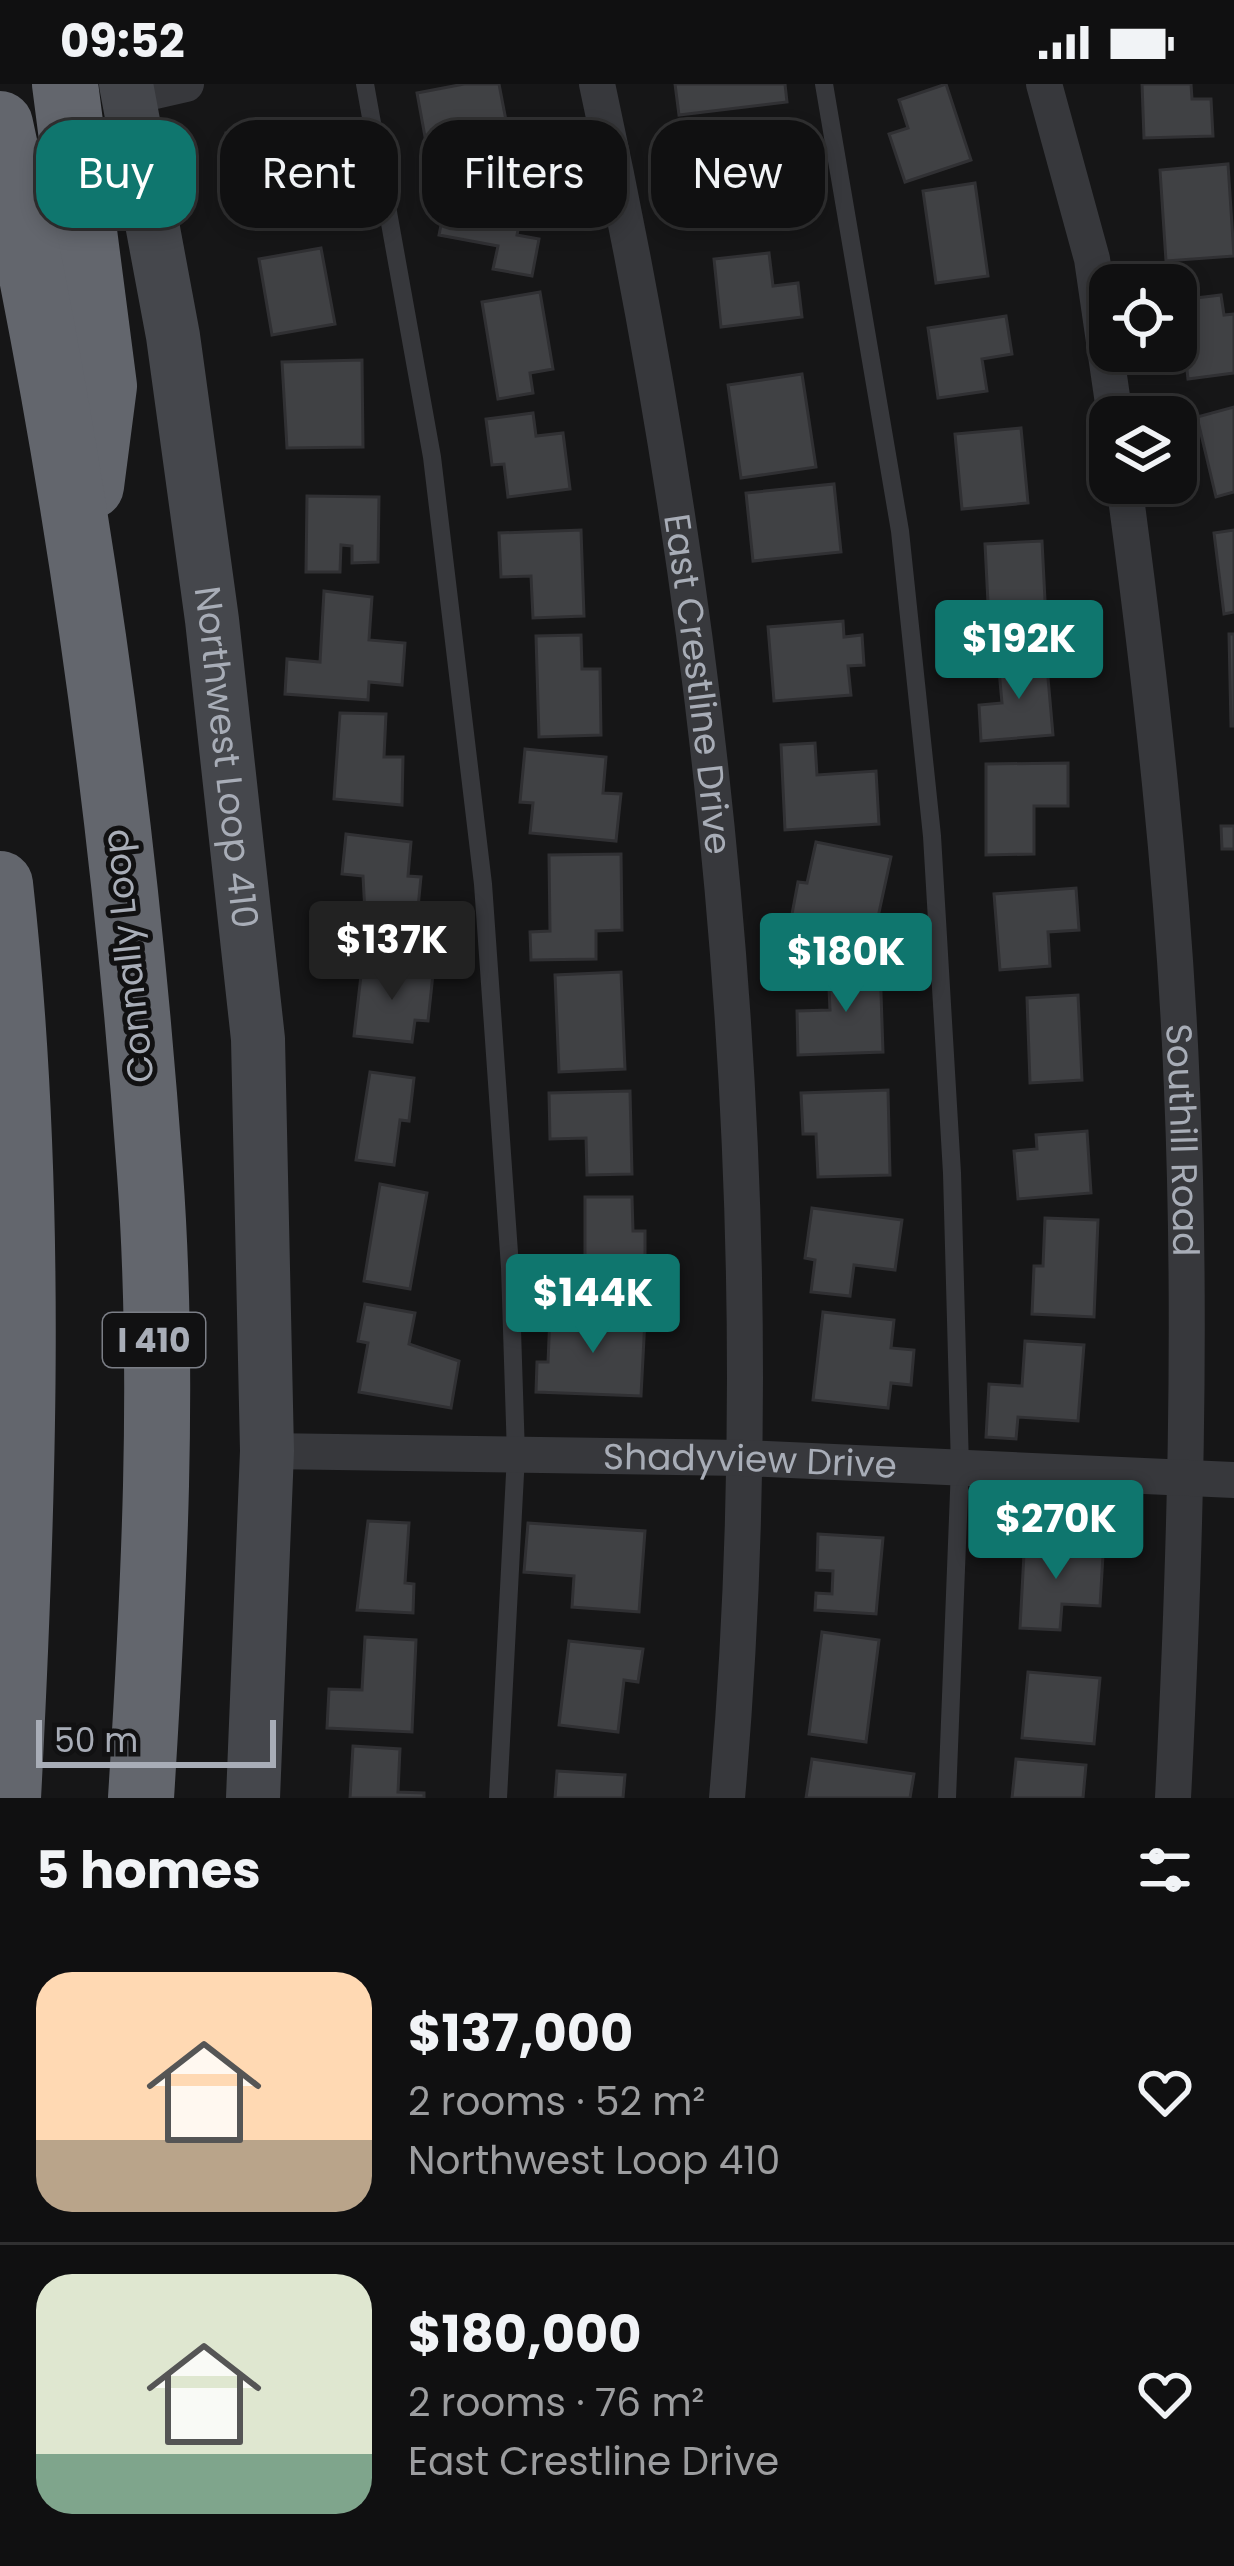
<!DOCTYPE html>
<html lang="en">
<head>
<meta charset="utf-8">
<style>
	:root { --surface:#101011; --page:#19191a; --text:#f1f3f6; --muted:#9c9d9f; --line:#303031; --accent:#0f766e }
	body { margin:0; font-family:Poppins,sans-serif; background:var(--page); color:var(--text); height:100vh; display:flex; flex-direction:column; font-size:45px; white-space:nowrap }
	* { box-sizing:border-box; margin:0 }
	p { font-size:39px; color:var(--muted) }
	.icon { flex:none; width:66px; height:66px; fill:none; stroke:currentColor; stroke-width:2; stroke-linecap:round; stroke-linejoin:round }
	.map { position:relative; height:1714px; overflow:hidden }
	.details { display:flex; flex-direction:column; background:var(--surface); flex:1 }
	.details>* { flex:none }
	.hud { position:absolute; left:36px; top:36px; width:1164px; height:108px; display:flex; gap:24px }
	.tools { position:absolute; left:1089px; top:180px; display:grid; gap:24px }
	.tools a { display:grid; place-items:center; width:108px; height:108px; border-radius:24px; background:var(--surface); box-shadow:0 6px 18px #0003,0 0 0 3px var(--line); font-size:60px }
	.scale { position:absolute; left:36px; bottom:30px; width:240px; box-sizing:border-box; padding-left:12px; border:6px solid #a8adb7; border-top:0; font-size:33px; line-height:42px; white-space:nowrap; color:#a8adb7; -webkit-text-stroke:9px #111112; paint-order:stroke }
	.price { position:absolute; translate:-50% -102px; padding:0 27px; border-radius:12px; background:var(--accent); color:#fff; font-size:39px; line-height:78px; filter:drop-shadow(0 3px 6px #0008) }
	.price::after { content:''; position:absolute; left:50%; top:72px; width:36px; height:27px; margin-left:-18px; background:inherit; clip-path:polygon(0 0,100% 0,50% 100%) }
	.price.active { background:#222; color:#fff }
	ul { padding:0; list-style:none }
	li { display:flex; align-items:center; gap:36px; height:300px; padding:0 36px }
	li+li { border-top:3px solid var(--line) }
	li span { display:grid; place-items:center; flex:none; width:336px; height:240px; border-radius:36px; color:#555 }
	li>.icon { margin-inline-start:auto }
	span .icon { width:144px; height:144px; fill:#fffc; stroke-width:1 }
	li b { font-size:51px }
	h2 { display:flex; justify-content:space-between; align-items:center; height:144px; padding:0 36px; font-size:51px }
	.tag { padding:0 42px; border-radius:36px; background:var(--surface); box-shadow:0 6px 18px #0003,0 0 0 3px var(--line); font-size:42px; line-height:108px }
	.tag.active { background:var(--accent); color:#fff }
	.status { display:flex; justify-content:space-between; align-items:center; height:84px; padding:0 60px; background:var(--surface); direction:ltr }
	.status svg { height:33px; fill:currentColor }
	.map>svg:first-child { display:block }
	.building { fill:#404144; stroke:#303033; stroke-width:3 }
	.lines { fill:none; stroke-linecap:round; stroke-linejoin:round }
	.service { stroke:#37383c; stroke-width:18 }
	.minor { stroke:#37383c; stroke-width:36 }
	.secondary { stroke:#45474c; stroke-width:54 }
	.motorway { stroke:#63666d; stroke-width:66 }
	.labels { text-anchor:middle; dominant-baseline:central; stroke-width:10; stroke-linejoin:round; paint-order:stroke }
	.shield { fill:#111112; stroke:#7b7e86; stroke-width:3 }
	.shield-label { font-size:33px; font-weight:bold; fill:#a8adb7 }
	.street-label { font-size:36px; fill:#a8adb7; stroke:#111112 }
</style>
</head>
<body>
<div class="status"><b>09:52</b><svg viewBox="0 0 49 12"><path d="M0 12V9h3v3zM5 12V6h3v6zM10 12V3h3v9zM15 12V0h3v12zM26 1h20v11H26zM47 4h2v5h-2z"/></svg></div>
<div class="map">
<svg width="1234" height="1714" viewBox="0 0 1234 1714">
	<rect width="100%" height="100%" fill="#161617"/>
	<g class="building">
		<path d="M464,0H499L514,78L467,88L463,74L430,80L417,9Z"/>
		<path d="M675,0H785L787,18L679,31Z"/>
		<path d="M946,0L971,76L905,98L889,50L908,44L899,16Z"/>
		<path d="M1142,0H1191L1192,15H1211L1213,52L1144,54Z"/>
		<path d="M282,37L297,114L242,125L226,49Z"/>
		<path d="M721,48L722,57L756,50L767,120L716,128L712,97L695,98L689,54Z"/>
		<path d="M1228,80L1234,172L1166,177L1160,86Z"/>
		<path d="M975,99L988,192L936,199L923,107Z"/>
		<path d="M449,102L524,117L517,151L539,155L532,192L493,185L498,162L439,151Z"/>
		<path d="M321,164L335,240L272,251L259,175Z"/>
		<path d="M769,169L773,202L798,199L802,233L721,243L714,175Z"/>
		<path d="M540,208L553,285L530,289L533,309L498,315L482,218Z"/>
		<path d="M1221,211L1224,231L1234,230V289L1188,295L1179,216Z"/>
		<path d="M1006,232L1012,270L982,275L987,307L938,314L928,244Z"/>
		<path d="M362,276L363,363L287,364L282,278Z"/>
		<path d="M802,290L816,383L741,394L728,301Z"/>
		<path d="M1234,323V408L1216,413L1197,333Z"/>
		<path d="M533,329L536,352L563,349L570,405L508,413L504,380L492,381L486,335Z"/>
		<path d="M1021,344L1028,419L962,425L955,350Z"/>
		<path d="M834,400L841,468L753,477L746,409Z"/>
		<path d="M307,412L379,413L378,478L352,479V462L341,461L340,488H306Z"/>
		<path d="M581,446L584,532L533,534L531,492L501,493L499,449Z"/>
		<path d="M1234,446V528L1224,530L1214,449Z"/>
		<path d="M1042,457L1046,536L989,539L985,460Z"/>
		<path d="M324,507L372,513L369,556L405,559L402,601L369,598L368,616L285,610L287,575L320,578Z"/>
		<path d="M843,537L844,553L862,551L864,581L848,582L851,611L774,617L768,543Z"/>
		<path d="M1229,550H1234V642H1231Z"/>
		<path d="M581,551L582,585H600L601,651L539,653L536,552Z"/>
		<path d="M1046,571L1053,651L981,657L979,621L1002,619L998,575Z"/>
		<path d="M340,629L386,630L384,673H403L402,721L334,715Z"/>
		<path d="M815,659L817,691L876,687L879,740L785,746L781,661Z"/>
		<path d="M525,665L606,673L603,709L621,710L616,757L530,749L533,719L520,718Z"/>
		<path d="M1068,679V722H1034V770L986,771V680Z"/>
		<path d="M1221,742H1234V765H1222Z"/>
		<path d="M346,750L411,758L408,792L421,793L417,834L365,829L363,792L342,790Z"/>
		<path d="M816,758L891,773L875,847L792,830L798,798L807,799Z"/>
		<path d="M621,770L622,846L596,847V875L531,876L530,848L550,847L549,771Z"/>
		<path d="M1076,804L1079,846L1048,848L1050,882L1000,886L994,810Z"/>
		<path d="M880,880L883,968L798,971L797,927L830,926L828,882Z"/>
		<path d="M362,883L433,890L428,937L415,936L412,958L354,952Z"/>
		<path d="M621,888L625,985L559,988L555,891Z"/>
		<path d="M1078,911L1082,996L1030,999L1027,914Z"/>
		<path d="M370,988L414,994L409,1037L400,1036L394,1081L356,1076Z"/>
		<path d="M888,1006L890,1091L818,1093L816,1050H803L801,1009Z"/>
		<path d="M630,1007L632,1090L587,1091L586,1054L550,1055L549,1009Z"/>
		<path d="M1087,1047L1091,1109L1018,1115L1014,1067L1037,1065L1036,1051Z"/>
		<path d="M380,1100L427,1109L410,1205L364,1197Z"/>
		<path d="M585,1113H632L633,1147H645V1214H603V1191H585Z"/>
		<path d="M812,1124L902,1136L895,1186L854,1181L850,1212L811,1208L815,1176L805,1174Z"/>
		<path d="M1045,1134L1098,1136L1094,1233L1032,1230L1034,1182H1043Z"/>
		<path d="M365,1220L415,1229L409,1260L459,1277L451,1324L359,1308L368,1259L358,1257Z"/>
		<path d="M823,1228L894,1236L891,1264L914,1266L911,1301L891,1299L888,1324L813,1316Z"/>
		<path d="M550,1231L645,1235L641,1312L536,1308L537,1278H548Z"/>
		<path d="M1025,1257L1084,1261L1078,1337L1018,1333L1016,1355L986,1353L989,1300L1022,1302Z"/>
		<path d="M368,1437L409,1439L405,1499L414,1500L413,1529L357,1526Z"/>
		<path d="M528,1439L645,1447L639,1528L572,1523L574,1492L524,1488Z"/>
		<path d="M818,1450L883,1454L876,1530L815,1526L816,1509L832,1510L833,1487L817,1486Z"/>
		<path d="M1025,1451L1057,1453L1056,1469L1103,1471L1100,1522L1062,1520L1060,1546L1020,1544Z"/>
		<path d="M822,1548L879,1556L866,1658L809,1650Z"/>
		<path d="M365,1553L416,1556L412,1648L327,1644L329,1605L362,1606Z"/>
		<path d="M569,1557L643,1565L638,1598L624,1596L618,1648L559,1641Z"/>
		<path d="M1028,1588L1100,1594L1094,1660L1022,1654Z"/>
		<path d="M353,1662L400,1665L398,1708L424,1709V1714H350Z"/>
		<path d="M812,1675L914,1690L910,1714H806Z"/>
		<path d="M1016,1675L1086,1681L1083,1714H1012Z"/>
		<path d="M557,1687L625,1691L623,1714H555Z"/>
	</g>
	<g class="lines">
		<g class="service">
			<path d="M365,0L432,373L483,800L510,1183L516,1371L498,1714"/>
			<path d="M824,0L900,447L932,752L952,1089L960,1383L947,1714"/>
		</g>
		<g class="minor">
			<path id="s1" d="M597,0C719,560 777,1141 727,1714"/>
			<path d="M1044,0L1092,175L1115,333"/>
			<path d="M129,13L186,0"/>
			<path id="s2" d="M1124,399C1151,600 1174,802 1182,1005C1192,1241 1185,1479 1173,1714"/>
			<path id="s3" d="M267,1367L743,1374L1234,1396"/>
		</g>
		<path class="secondary" id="s4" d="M126,0L173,252L212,536L258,955L267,1367L253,1714"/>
		<g class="motorway">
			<path d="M65,0L104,302L91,402"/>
			<path d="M0,40C76,384 125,737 150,1089C165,1296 154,1507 141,1714"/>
			<path d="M0,800C34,1104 24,1410 8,1714"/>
		</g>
	</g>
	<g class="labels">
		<rect class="shield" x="103" y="1229" width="102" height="54" rx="9"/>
		<g class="shield-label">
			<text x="154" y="1256">I 410</text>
		</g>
		<g class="street-label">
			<text stroke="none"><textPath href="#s1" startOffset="609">East Crestline Drive</textPath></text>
			<text stroke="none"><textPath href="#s4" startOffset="681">Northwest Loop 410</textPath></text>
			<text transform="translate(128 872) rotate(-96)">Connally Loop</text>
			<text stroke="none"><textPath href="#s2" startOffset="660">Southill Road</textPath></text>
			<text stroke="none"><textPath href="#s3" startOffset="483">Shadyview Drive</textPath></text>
		</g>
	</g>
</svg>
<div class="tools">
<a><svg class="icon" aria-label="locate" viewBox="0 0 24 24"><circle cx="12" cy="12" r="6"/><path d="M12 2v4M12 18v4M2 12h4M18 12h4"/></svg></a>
<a><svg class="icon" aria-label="layers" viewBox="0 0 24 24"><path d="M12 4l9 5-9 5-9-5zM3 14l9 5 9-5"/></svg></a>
</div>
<div class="scale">50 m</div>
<b class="price" style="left:1019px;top:618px">$192K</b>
<b class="price active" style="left:392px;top:919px">$137K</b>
<b class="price" style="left:846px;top:931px">$180K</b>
<b class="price" style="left:593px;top:1272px">$144K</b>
<b class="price" style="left:1056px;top:1498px">$270K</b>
<div class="hud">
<a class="tag active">Buy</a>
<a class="tag">Rent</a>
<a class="tag">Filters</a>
<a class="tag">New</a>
</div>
</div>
<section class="details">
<h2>5 homes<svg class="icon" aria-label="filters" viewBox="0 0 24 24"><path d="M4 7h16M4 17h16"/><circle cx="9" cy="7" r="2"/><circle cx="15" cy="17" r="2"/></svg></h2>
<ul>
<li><span style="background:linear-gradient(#ffd9b3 70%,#b9a48a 0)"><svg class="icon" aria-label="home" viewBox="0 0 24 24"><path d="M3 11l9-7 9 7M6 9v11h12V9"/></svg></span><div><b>$137,000</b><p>2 rooms · 52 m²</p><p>Northwest Loop 410</p></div><svg class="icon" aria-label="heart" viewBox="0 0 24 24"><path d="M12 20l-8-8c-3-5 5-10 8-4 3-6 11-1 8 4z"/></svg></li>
<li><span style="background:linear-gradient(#dfe7d0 75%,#7fa58c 0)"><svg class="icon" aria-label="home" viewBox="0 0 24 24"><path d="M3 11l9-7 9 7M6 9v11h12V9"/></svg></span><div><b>$180,000</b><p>2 rooms · 76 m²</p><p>East Crestline Drive</p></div><svg class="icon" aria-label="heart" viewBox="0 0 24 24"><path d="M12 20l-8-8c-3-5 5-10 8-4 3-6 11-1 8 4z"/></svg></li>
</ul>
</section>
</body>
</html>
